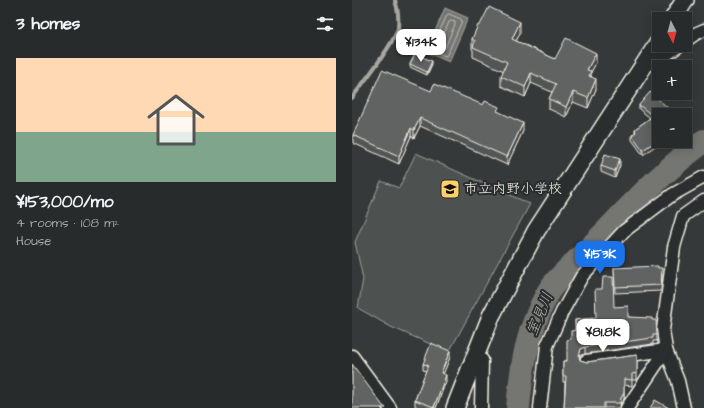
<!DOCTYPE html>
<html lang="en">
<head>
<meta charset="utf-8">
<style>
	:root { --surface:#282b2b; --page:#303333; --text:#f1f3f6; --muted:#a5a7a9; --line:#444747; --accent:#1a73e8 }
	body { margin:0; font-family:"Architects Daughter","Klee One",sans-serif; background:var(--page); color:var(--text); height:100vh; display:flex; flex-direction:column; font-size:15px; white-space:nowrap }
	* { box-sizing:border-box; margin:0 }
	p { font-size:13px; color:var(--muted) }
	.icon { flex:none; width:22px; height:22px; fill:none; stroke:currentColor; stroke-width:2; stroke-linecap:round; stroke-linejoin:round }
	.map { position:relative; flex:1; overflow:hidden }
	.drawer { display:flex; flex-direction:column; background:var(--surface); width:352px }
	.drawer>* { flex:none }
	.needle { width:26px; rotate:174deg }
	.controls { position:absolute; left:300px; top:12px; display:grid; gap:8px }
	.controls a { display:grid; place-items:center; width:40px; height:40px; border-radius:0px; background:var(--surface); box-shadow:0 2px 10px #0003,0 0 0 1px var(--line); font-size:20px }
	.price { position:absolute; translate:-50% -34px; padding:0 9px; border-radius:8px; background:#fff; color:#222; font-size:13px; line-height:26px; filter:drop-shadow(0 1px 2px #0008) }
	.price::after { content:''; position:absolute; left:50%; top:24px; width:12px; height:9px; margin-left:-6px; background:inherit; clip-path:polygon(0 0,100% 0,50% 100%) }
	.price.current { background:var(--accent); color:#fff }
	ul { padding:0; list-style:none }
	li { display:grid; align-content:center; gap:8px; height:212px; padding:0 16px }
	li+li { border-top:1px solid var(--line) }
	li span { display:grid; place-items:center; height:124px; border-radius:0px; color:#555 }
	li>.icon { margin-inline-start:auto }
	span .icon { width:72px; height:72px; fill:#fffc; stroke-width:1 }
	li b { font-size:17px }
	h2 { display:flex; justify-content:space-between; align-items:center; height:48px; padding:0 16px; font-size:17px }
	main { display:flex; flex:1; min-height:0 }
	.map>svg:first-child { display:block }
	.green { fill:#4e514f; stroke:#a1a19c }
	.water { fill:#757572; stroke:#a8a7a1 }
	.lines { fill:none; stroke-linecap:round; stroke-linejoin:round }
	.shore { stroke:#c1bfb9; stroke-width:1 }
	.stream { stroke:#a8a7a1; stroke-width:4 }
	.river { stroke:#757572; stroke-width:24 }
	.street-casing { stroke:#f4f1e8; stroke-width:15 }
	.secondary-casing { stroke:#f4f1e8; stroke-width:20 }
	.street { stroke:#2a2d2e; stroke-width:12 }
	.secondary { stroke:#2a2d2e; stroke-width:17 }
	.wall { fill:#535554; stroke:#f4f1e8 }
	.shaded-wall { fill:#444545; stroke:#f4f1e8 }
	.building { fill:#616362; stroke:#f4f1e8 }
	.labels { text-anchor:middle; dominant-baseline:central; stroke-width:4; stroke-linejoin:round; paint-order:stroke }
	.poi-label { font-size:14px; fill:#f4f1e8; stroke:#2a2d2e; text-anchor:start }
	.water-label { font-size:15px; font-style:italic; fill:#b4b3ad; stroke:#2a2d2e }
</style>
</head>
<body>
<main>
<section class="drawer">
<h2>3 homes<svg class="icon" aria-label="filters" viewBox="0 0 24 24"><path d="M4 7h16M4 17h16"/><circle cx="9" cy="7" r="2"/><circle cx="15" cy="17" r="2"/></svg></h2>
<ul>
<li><span style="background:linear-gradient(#ffd9b3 60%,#7fa58c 0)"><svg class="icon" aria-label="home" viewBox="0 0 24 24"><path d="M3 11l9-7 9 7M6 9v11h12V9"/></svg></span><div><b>¥153,000/mo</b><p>4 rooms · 108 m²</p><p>House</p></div></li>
</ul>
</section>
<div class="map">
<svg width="352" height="408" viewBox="0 0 352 408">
	<rect width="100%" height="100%" fill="#363939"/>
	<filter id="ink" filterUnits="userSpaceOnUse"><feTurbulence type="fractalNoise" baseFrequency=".025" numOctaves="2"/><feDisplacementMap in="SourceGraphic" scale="8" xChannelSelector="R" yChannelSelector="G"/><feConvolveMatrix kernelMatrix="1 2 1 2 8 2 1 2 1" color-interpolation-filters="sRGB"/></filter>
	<g filter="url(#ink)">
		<path class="green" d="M64,153L178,204L97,352L39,327L6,308L11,279L3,242L29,181L47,188Z"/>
		<path class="water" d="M93,8L116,18L97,62L74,52Z"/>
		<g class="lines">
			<g class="shore">
				<path d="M97,14L109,19L110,21L95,55L93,56L81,50L80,48L95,15Z"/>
				<path d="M99,21L103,22V24L93,48L90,49L87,48V46L97,22Z"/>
			</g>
			<path class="stream" d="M0,98C10,84 43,43 46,28C47,18 46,9 43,0"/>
			<path class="river" d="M166,408C170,364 175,330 197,291C202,281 223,263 232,254C271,215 307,173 352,141"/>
			<defs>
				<g id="street">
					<path d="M333,41L343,34L352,30"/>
					<path d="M302,50L312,56L328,45"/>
					<path d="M123,354L130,360L129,408"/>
					<path d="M0,356L38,408"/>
					<path d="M234,361L314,350L326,381L332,408"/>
					<path d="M188,408L195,346L210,312L230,276L272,231L320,195L352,177"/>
					<path d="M275,408L314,350L311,330L322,247L331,216L352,201"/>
				</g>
				<g id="secondary">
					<path d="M321,19L333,0"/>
					<path d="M103,408L139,316L184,231L307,42"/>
				</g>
			</defs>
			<use href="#street" class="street-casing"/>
			<use href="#secondary" class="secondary-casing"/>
			<use href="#street" class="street"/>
			<use href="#secondary" class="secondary"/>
		</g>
		<g class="wall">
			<path d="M128,25L168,33L164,41L203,59L244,63L239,72V76L244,89L236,108L221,102L214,117L197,109V99L200,92L179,83L173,97L149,86V76L152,71L121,57V50L120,49V39Z"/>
			<path d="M58,64H80L75,75L58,67Z"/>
			<path d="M79,91L147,112L171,131L155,165L68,126L62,138L59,136L47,164L1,143V135Z"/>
			<path d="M287,105L324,115L291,155L280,140V135L283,133V129L298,118L287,109Z"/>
			<path d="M268,165L263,178L249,172V166Z"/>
			<path d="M262,268H306L310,274L309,291L263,293Z"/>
			<path d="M262,307L276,317L300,320L305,335V341H301V344L233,354L229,355L228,359V360L235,362L285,355V380H280V386L272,385V399L269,404L268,408H212L213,382H211V361H215L219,339L223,330V320L243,318Z"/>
			<path d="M98,357L91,374L94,381L84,408H68L63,406V400L74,371L71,370V364Z"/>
		</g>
		<g class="shaded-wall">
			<path d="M168,22V33L160,49V39Z"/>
			<path d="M244,53V63L239,72V81L235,70Z"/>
			<path d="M80,61V64L75,75V72Z"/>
			<path d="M179,73V83L173,97V87Z"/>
			<path d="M244,79V89L236,108V98Z"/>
			<path d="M221,92V102L214,117V107Z"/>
			<path d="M68,118V126L62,138V130Z"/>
			<path d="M171,123V131L155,165V157Z"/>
			<path d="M59,128V136L47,164V156Z"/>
			<path d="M307,139V141H310L291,155V150Z"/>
			<path d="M268,159V165L263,178V171Z"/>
			<path d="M233,347V354L229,355L227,362V356L229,349Z"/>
			<path d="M98,351V357L89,380V373Z"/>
			<path d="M94,375V381L84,408H82Z"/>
			<path d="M272,393V399L269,404L268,408L269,398Z"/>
		</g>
		<g class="building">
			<path d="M137,7L168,22L160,39L203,59L214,38L244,53L235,70L239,71L237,76L244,79L236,98L221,92L214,107L197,99L204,84L179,73L173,87L149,76L155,62L121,47L123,41L120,39L126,25H128Z"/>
			<path d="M63,54L80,61L75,72L58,64Z"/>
			<path d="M30,70L79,91L82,84L131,105L133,101L147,107L145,111L171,123L155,157L68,118L62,130L59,128L47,156L1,135Z"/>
			<path d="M298,92L324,115H307V139L291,150L280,135L284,132L283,129L301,116L287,105Z"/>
			<path d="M253,154L268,159L263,171L249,166Z"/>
			<path d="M306,266V268H310L309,285L263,287L262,268Z"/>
			<path d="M251,277H261L262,307L276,306V317L300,318V320H304L305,335H301V338L233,347L229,349L227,356L228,360L235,362L285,355V373L280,374V380L272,379V393L269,398L268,403H252V408H212L214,376H211V361H215V340L219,339V331L224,330L223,320L244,318L243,289H250Z"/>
			<path d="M79,343L98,351L89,373L94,375L82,407L63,400L76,365L71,364Z"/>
			<path d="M0,364L31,406L34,408H0Z"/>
			<path d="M303,400L317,408H298Z"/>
		</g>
	</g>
	<defs>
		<symbol id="school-square" viewBox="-11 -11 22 22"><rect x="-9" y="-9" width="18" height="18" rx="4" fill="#ffd166" stroke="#2a2d2e"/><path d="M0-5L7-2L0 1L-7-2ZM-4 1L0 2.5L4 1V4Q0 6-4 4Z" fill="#111"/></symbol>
	</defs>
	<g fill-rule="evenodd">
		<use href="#school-square" x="87" y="178" width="22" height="22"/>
	</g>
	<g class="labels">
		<g class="poi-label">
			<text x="112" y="189">市立内野小学校</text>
		</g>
		<g class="water-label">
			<text transform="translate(188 314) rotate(-67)">室見川</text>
		</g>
	</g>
</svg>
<div class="controls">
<a><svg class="needle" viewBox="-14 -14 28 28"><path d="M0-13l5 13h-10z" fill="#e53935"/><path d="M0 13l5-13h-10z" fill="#a5a7a9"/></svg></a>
<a>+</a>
<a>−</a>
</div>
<b class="price" style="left:69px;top:63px">¥134K</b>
<b class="price current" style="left:248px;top:275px">¥153K</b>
<b class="price" style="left:251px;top:353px">¥81.8K</b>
</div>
</main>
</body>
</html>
